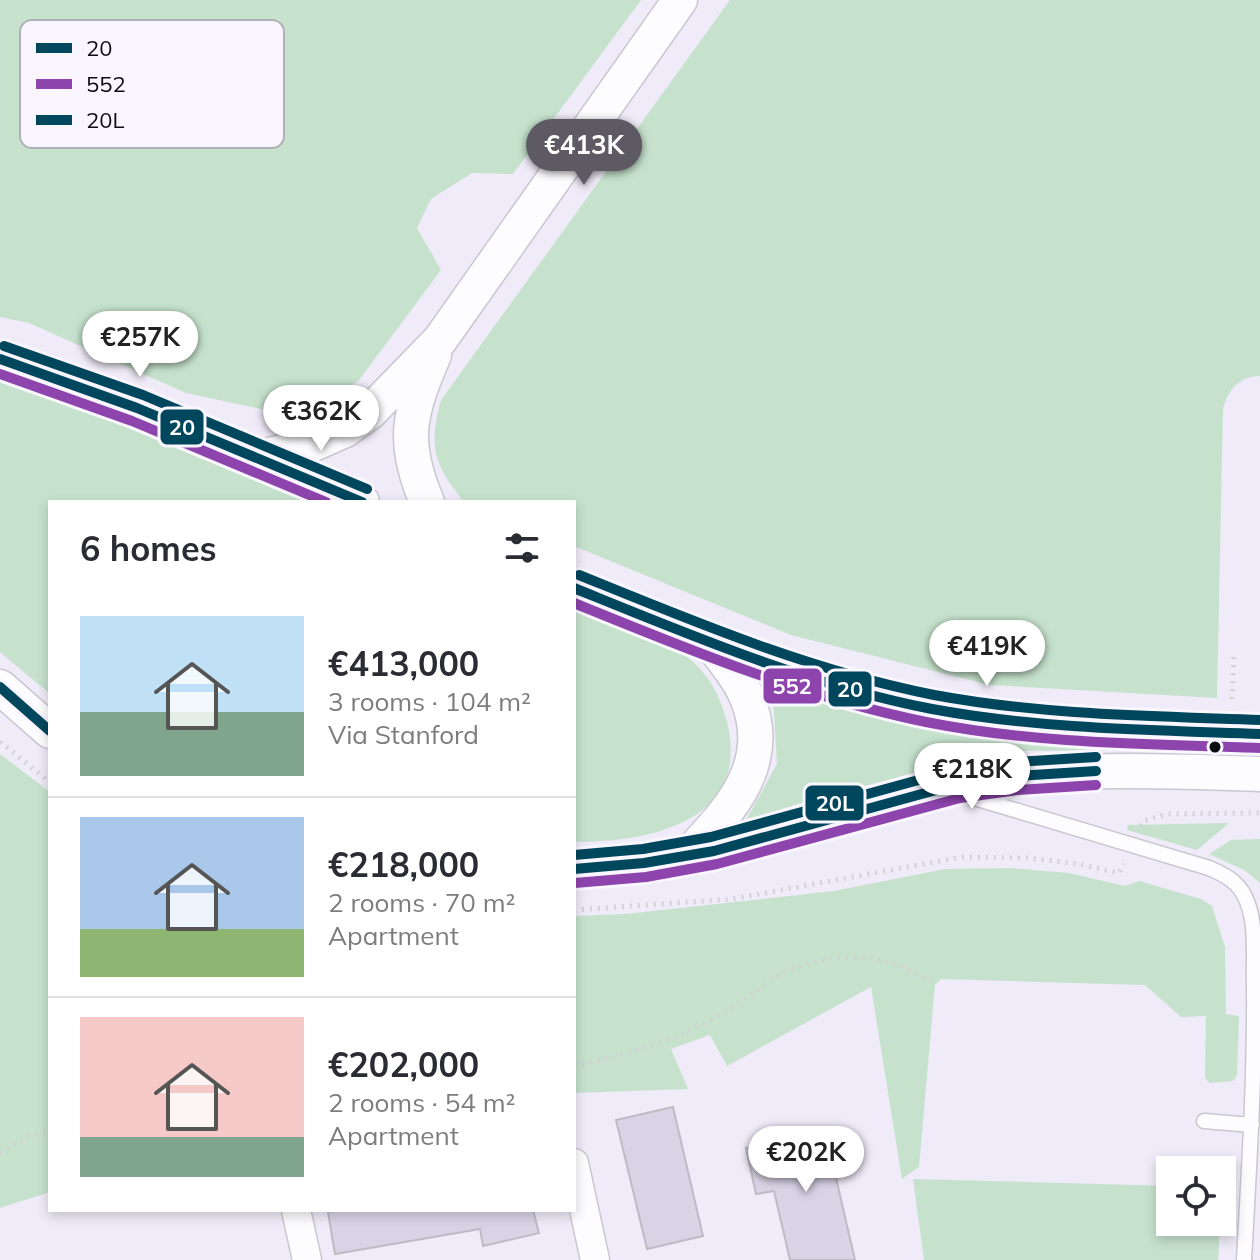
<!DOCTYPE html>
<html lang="en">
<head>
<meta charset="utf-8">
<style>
	:root { --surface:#fff; --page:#f2f2f3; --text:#2b2b33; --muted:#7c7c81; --line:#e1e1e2; --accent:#5d5a63 }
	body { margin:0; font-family:Mulish,sans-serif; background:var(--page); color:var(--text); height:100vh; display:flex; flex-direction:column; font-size:30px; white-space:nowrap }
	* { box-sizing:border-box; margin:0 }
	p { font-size:26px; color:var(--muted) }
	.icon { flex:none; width:44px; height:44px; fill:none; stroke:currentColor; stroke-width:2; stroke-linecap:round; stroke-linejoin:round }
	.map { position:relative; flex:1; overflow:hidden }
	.drawer { position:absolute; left:48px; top:500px; width:528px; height:712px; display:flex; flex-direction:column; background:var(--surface); border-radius:0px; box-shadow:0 4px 12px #0003 }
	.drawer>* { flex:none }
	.controls { position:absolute; left:1156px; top:1156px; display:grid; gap:16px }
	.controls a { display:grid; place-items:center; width:80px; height:80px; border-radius:0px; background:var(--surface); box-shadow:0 4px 12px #0003; font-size:40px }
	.price { position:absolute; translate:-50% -68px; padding:0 18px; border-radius:28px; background:#fff; color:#222; font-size:26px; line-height:52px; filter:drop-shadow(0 2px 4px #0008) }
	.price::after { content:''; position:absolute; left:50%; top:48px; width:24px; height:18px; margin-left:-12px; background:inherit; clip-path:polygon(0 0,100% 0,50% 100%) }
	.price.selected { background:var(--accent); color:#fff }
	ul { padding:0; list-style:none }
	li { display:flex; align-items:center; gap:24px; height:200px; padding:0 32px }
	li+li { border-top:2px solid var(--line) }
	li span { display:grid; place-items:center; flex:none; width:224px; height:160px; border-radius:0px; color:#555 }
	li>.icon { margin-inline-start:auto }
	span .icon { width:96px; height:96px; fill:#fffc; stroke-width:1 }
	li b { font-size:34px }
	h2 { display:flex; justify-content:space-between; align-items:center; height:96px; padding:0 32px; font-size:34px }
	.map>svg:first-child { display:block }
	.green { fill:#c6e2cd }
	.building { fill:#d9d4e5; stroke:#bebbc5; stroke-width:2 }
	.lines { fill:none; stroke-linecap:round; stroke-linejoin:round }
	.service-casing { stroke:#c9c7d0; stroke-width:17 }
	.minor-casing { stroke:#c9c7d0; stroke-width:31 }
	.tertiary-casing { stroke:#c9c7d0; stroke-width:37 }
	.path { stroke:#d3d2d5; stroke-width:5; stroke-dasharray:2 6; stroke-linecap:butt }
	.service { stroke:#fdfcfe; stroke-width:14 }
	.minor { stroke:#fdfcfe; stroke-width:28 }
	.tertiary { stroke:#fdfcfe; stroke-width:34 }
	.bus-1-casing { stroke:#f9f6ff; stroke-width:16 }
	.bus-2-casing { stroke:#f9f6ff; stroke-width:16 }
	.bus-3-casing { stroke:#f9f6ff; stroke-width:16 }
	.bus-1 { stroke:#00475d; stroke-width:10 }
	.bus-2 { stroke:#8e44ad; stroke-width:10 }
	.bus-3 { stroke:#00475d; stroke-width:10 }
	.bus-dot { fill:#0e0c13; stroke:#f9f6ff; stroke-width:3 }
	.key { fill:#f9f6ff; stroke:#b2b0b8; stroke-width:2 }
	.key-label { font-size:22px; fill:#0e0c13 }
	.line-badge { stroke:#f9f6ff; stroke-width:3 }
	.badge-label { font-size:22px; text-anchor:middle; font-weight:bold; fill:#fff }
</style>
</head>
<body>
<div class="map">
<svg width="1260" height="1260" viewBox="0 0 1260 1260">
	<rect width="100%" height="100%" fill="#efebf8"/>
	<g class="green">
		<path d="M0,0H641L513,174L472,173L431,199L417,228L441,270L359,380L318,412L266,410L186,393L29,323L0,317Z"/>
		<path d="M730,0H1260V376C1239,376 1228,390 1223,409L1217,698L990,685L791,635L574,546V502H464C434,464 428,448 441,400Z"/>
		<path d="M0,380L47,392L322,502H50V694L0,652Z"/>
		<path d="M574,606C606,619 659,635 686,656C708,673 720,695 727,722C752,822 649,842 574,842Z"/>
		<path d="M761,679L894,722L1136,750L1000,751L818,798L746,820L777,764L773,697Z"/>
		<path d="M0,754L50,792V1192L0,1208Z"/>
		<path d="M1229,823L1197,850L1127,830L1128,825Z"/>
		<path d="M1260,839V883L1246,871L1209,854L1231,840Z"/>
		<path d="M1010,868L1069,873L1125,886L1139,881L1201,899L1212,906L1225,947L1226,1014L1239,1016L1237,1075L1233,1081L1210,1083L1205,1078L1206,1016L1181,1017L1145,985L942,979L935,984L919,1167L902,1179L871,987L727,1066L710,1035L671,1049L688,1089L574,1093V916L626,914L834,891L945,869Z"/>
		<path d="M913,1179L1170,1186V1222H1220L1218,1260H924Z"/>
	</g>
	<g class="building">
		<path d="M673,1107L703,1236L647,1249L616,1120Z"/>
		<path d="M837,1130L846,1176L836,1178L855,1260H790L774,1191L756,1194L746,1148Z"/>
		<path d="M341,1210H533L539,1233L483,1246L480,1229L335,1254L328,1212Z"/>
	</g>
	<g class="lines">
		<defs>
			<g id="service">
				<path d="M961,794L1209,868C1223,874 1235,880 1243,893C1258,919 1253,956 1254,984C1255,1076 1249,1168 1244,1260"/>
				<path d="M1204,1121L1252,1125"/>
			</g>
			<g id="minor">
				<path d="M574,1163L595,1260"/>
				<path d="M296,1210L307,1260"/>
			</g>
			<g id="tertiary">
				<path d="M0,359C124,398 242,452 362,502"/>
				<path d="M257,458L311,445L345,430L370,412L440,340L680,0"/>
				<path d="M427,502C401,441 409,413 434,355"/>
				<path d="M574,588C690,635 805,684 929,708C1037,730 1150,730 1260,734"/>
				<path d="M0,687L50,731"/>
				<path d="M686,857C727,813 774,767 748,700C740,679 724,661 711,643"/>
				<path d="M574,869C669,866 762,841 853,814C882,805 910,794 940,788C1046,765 1153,771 1260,774"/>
			</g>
		</defs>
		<use href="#service" class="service-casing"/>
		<use href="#minor" class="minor-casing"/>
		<use href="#tertiary" class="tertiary-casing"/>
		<g class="path">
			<path d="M1232,699L1234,657"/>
			<path d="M0,742L50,782"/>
			<path d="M1141,826L1143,821L1167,814L1260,813"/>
			<path d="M574,910L732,899L962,857L1028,858L1078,864L1119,873L1124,864"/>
			<path d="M574,1065C625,1057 678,1040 723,1013C744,1001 762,984 784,973C817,956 862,953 897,965C910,969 923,978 935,984"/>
			<path d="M0,1153L29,1136L50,1131"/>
		</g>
		<use href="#service" class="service"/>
		<use href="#minor" class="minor"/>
		<use href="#tertiary" class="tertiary"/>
		<defs>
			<g id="bus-1">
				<path d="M0,359L137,408L362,502"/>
				<path d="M574,588C690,635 808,685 932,709C1040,729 1150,730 1260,734"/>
				<path d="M0,687L50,731"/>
				<path d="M574,869L644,863L714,851L958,784L1017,776L1096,771"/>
			</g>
			<g id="bus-2">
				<path d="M0,374L132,421L326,502"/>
				<path d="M574,603C689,650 804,697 926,722C1036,744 1148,744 1260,748"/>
				<path d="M575,883L646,877L717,864L960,798L1018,790L1096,785"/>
			</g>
			<g id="bus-3">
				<path d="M4,346L143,395L367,489"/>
				<path d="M579,575C695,622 811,671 934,695C1042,715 1151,716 1260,720"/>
				<path d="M574,855L643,849L711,837L955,770L1015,762L1096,757"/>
			</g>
		</defs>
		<use href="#bus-1" class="bus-1-casing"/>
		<use href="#bus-2" class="bus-2-casing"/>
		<use href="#bus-3" class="bus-3-casing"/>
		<use href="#bus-1" class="bus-1"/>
		<use href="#bus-2" class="bus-2"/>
		<use href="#bus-3" class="bus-3"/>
	</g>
	<circle class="bus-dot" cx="1215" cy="747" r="7"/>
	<rect x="20" y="20" width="264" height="128" rx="12" class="key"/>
	<rect x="36" y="43" width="36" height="10" fill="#00475d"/>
	<rect x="36" y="79" width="36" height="10" fill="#8e44ad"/>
	<rect x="36" y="115" width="36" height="10" fill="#00475d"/>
	<g class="key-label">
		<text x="86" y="56">20</text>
		<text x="86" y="92">552</text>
		<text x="86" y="128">20L</text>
	</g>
	<g class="line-badge">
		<rect x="159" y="408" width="46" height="38" rx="8" fill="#00475d"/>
		<rect x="762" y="667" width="61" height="38" rx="8" fill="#8e44ad"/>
		<rect x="827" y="670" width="46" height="38" rx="8" fill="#00475d"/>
		<rect x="804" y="784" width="61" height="38" rx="8" fill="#00475d"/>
	</g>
	<g class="badge-label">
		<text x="182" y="435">20</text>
		<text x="792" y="694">552</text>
		<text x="850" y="697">20</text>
		<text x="835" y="811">20L</text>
	</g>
</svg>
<div class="controls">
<a><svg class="icon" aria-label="locate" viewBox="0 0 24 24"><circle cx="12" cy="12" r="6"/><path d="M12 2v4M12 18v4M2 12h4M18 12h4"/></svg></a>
</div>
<b class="price selected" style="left:584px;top:187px">€413K</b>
<b class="price" style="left:140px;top:379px">€257K</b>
<b class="price" style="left:321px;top:453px">€362K</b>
<b class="price" style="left:987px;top:688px">€419K</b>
<b class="price" style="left:972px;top:811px">€218K</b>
<b class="price" style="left:806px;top:1194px">€202K</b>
<section class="drawer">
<h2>6 homes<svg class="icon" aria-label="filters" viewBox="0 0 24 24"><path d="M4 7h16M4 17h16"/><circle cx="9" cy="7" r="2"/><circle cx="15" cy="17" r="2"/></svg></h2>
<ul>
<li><span style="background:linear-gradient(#bfe0f5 60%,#7fa58c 0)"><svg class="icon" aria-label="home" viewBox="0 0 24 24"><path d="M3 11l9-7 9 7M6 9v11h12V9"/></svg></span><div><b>€413,000</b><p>3 rooms · 104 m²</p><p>Via Stanford</p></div></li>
<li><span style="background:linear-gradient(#a9c7e8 70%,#8fb573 0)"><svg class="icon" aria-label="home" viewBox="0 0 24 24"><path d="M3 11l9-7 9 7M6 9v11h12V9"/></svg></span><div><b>€218,000</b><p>2 rooms · 70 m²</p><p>Apartment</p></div></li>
<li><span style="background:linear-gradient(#f6c9c9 75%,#7fa58c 0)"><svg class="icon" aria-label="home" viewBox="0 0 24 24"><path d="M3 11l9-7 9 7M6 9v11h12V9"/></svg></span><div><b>€202,000</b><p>2 rooms · 54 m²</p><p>Apartment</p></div></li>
</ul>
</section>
</div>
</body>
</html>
